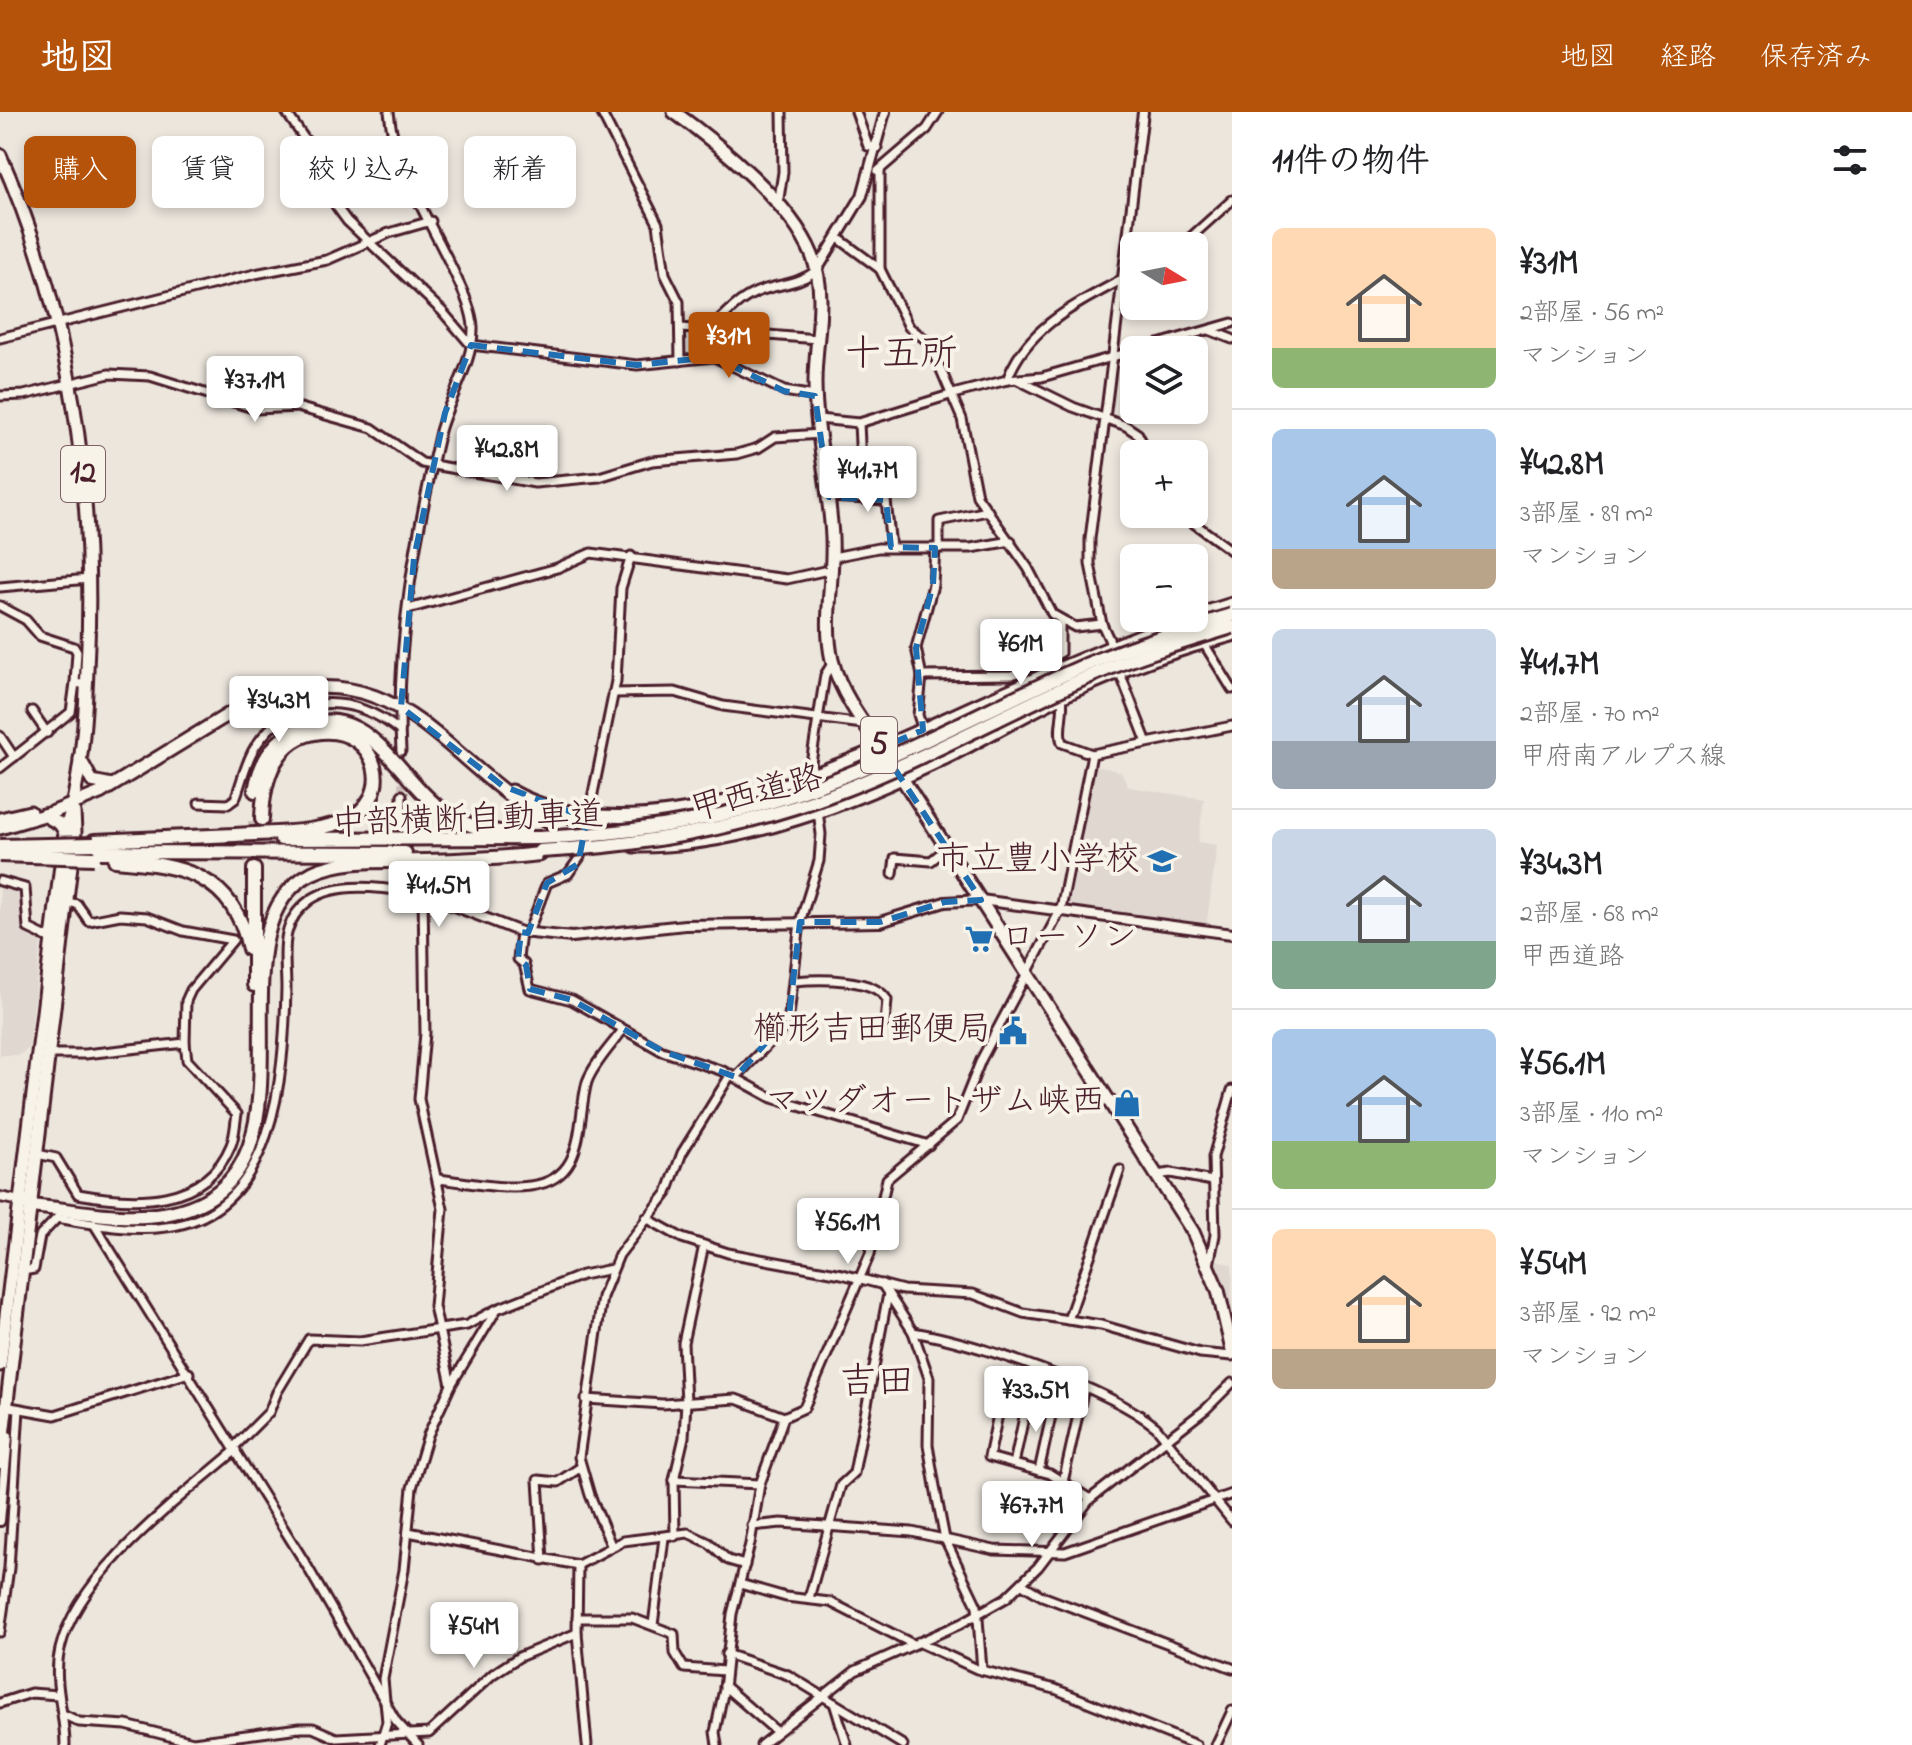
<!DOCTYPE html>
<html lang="ja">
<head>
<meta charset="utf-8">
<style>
	:root { --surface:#fff; --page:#f2f2f2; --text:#202124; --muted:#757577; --line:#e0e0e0; --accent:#b45309 }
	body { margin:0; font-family:"Indie Flower","Klee One",sans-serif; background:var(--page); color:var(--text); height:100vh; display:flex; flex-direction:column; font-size:30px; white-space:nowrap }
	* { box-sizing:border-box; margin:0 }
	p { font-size:26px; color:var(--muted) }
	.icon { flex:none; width:44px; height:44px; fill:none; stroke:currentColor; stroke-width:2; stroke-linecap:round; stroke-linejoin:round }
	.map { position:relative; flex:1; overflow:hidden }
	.details { display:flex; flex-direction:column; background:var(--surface); width:680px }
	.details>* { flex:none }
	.hud { position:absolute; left:24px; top:24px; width:760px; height:72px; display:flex; gap:16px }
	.needle { width:52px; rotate:100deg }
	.controls { position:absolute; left:1120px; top:120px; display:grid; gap:16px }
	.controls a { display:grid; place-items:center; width:88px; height:88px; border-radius:12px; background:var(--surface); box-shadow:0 4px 12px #0003; font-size:40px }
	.price { position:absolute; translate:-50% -68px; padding:0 18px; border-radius:8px; background:#fff; color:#222; font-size:26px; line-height:52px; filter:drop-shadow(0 2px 4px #0008) }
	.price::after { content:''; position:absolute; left:50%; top:48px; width:24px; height:18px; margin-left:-12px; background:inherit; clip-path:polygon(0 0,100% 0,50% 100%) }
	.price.active { background:var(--accent); color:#fff }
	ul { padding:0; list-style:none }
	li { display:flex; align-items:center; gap:24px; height:200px; padding:0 40px }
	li+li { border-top:2px solid var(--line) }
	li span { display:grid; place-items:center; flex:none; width:224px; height:160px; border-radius:12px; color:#555 }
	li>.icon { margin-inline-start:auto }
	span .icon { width:96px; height:96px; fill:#fffc; stroke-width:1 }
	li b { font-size:34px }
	h2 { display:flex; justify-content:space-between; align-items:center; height:96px; padding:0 40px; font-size:34px }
	.tag { padding:0 28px; border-radius:12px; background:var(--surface); box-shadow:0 4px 12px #0003; font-size:28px; line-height:72px }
	.tag.active { background:var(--accent); color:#fff }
	header { display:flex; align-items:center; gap:48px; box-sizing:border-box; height:112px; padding:0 40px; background:var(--accent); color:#fff }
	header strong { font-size:38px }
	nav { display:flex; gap:44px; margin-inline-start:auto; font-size:28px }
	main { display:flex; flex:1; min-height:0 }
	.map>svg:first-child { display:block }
	.built { fill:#e0d7d0 }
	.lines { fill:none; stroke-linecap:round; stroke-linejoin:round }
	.minor-tunnel { stroke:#ccbeb9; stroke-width:7; stroke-dasharray:7 3.5; stroke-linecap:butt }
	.motorway-tunnel { stroke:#ccbeb9; stroke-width:12; stroke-dasharray:12 6; stroke-linecap:butt }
	.minor-casing { stroke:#4a1f2b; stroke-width:13 }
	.tertiary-casing { stroke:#4a1f2b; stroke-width:14 }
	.primary-casing { stroke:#4a1f2b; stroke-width:17 }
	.trunk-casing { stroke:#4a1f2b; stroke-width:17 }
	.motorway-casing { stroke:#4a1f2b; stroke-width:18 }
	.minor { stroke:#f7f3e8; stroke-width:7 }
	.tertiary { stroke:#f7f3e8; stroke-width:8 }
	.primary { stroke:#f7f3e8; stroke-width:11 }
	.trunk { stroke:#f7f3e8; stroke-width:11 }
	.motorway { stroke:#f7f3e8; stroke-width:12 }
	.motorway-bridge-casing { stroke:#4a1f2b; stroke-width:18; stroke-linecap:butt }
	.motorway-bridge { stroke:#f7f3e8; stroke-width:12 }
	.marked { fill:none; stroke:#1f6fb2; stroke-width:6; stroke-dasharray:16 10; stroke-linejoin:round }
	.labels { text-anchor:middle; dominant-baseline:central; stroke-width:8; stroke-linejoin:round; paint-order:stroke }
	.shield { fill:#f7f3e8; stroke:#7e5f64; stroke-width:2 }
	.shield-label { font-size:32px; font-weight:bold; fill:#4a1f2b }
	.street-label { font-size:34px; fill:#4a1f2b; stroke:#f7f3e8 }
	.poi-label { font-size:34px; fill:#4a1f2b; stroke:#f7f3e8; text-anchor:end }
	.quarter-label { font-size:38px; fill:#4a1f2b; stroke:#f7f3e8 }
</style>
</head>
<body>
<header>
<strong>地図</strong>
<nav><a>地図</a><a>経路</a><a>保存済み</a></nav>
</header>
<main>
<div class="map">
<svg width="1232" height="1633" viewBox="0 0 1232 1633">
	<rect width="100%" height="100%" fill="#ece6dd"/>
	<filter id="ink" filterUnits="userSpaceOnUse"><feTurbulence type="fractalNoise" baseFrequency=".0125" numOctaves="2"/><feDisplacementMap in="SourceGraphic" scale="16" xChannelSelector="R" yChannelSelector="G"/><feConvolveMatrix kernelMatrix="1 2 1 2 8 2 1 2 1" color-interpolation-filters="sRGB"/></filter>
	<g filter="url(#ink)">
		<g class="built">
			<path d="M1094,653L1121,660L1129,675L1204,687L1198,730L1217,733L1206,816L1069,795L1067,789Z"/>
			<path d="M0,773L22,781L23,815L31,825L41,829L29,935L19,943H0Z"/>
			<path d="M1214,1147L1232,1153V1221Z"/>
		</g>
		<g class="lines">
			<g class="minor-tunnel">
				<path d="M401,639L402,683"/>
				<path d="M402,707V730"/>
				<path d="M402,746V768"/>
				<path d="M237,828L258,823L274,827"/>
			</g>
			<path class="motorway-tunnel" d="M254,757V706"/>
			<defs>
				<g id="minor">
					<path d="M286,0L317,45L336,94L347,109L442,199L471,233L637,253L714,245L784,279L815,284"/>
					<path d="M389,0C394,54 430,109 453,158C460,174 472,196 473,215C474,250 449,286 440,319C416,422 395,532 401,639"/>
					<path d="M601,0L658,112L665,162L679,190L680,249"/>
					<path d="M856,0L868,34L877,36"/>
					<path d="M878,59L927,17L938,0"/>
					<path d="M880,59V157"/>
					<path d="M778,93L783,60L782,0"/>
					<path d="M838,126L880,157L909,215L929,230L962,307L977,384L1028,456L1052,502L1075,515L1102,512"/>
					<path d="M1181,134L1232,88"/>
					<path d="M681,216L817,227"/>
					<path d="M1209,218L1232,227"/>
					<path d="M0,226L255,162L327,148L389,121L431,109"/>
					<path d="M714,245L715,225L711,217C725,203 738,188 757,180C777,172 798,173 817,158"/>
					<path d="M1007,268C1028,211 1084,189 1134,161"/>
					<path d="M1018,268L1073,295L1126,314L1138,322L1148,342"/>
					<path d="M0,284L24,283L109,262L150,264L256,297L297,295L372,316L422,351L535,371L599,365L652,349L737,342L758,336L775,325L821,322"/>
					<path d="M818,307L859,311L953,282L1007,268L1042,265L1232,211"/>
					<path d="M829,385L886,388L891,435"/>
					<path d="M858,385L861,353L859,311"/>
					<path d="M1181,402L1232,439"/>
					<path d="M939,436V409L988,399"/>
					<path d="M833,445L878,436H971L1011,429"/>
					<path d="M0,475L89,467"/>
					<path d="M0,494L26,508L40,524L74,535L77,540L75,571L87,573"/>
					<path d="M408,497L557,456L591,441L787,467L833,457"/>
					<path d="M1203,530L1232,577"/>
					<path d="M1113,536L1102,512L1090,452V427L1138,41"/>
					<path d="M1118,556L1146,628"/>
					<path d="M922,564L1012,563L1060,541V510"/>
					<path d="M613,581L675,580L723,594L863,612"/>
					<path d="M1062,585C1065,601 1057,617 1062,631L1092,642"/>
					<path d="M32,599L47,621"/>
					<path d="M923,618L918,603L922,564L916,536L933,473L935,436"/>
					<path d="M0,624L14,645"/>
					<path d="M0,656L71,600L75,571"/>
					<path d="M813,662L811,651L825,563L833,550"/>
					<path d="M199,691L228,692L235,687C242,670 245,651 255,635C292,579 353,581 400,619"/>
					<path d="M402,707V683"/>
					<path d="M893,762L895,746L931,749L947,736"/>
					<path d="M0,769L25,776L28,816L51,827"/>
					<path d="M521,820L518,847L524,852L530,877L572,888L662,939L723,959L772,986L929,1033"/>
					<path d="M528,821L547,771L568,762L580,745L616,569L621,476L631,444"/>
					<path d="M794,869C817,867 875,865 887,888L885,912"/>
					<path d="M47,942H85L185,931"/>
					<path d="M736,965L779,921L789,904L800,810L819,749L821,722L818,699"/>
					<path d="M37,1042L56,1046L78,1082C133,1092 205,1096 231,1033C235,1024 235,1012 237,1002L187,948L185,931L186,889L191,878L233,828L183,819L147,805L120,803L89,809L77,792L67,790"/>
					<path d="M1156,1063L1171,1061L1212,1069"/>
					<path d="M438,1067C467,1070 501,1078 530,1074C588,1067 576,1009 587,970C593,953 611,934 622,919"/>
					<path d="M646,1106L682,1126L728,1141L842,1162L903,1178L973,1182L1023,1201L1101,1213L1200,1241L1232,1244"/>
					<path d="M94,1112L307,1454L396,1609L418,1633"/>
					<path d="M1209,1153L1215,1123L1213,1045L1232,978"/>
					<path d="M23,1159L34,1157L40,1124L57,1106C92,1112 131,1120 166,1115C276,1102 284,962 286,877C286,843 277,812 310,788C340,767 389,777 423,782L425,921L419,987L443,1097L434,1194L451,1273"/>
					<path d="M882,1172L913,1220L929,1266L928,1333L937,1386L945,1427L977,1494L982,1558"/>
					<path d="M1068,1208L1120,1058"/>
					<path d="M913,1220C976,1231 1107,1275 1156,1315L1232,1409"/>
					<path d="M586,1287L663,1292L736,1287L784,1305L804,1296L870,1142L887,1067L957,1008L981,948L1061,797L1092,642L1232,614"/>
					<path d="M1052,1292L1003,1279L989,1345L1050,1362L1090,1387"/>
					<path d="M10,1295L55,1303L189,1261"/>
					<path d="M234,1335L269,1300L277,1280L309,1227L360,1229L467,1213L495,1198"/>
					<path d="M1014,1352L1028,1286"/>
					<path d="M1039,1359L1059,1267"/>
					<path d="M674,1368L760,1372"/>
					<path d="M1063,1370L1084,1276"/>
					<path d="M752,1414L781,1411L912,1420L994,1438L1065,1440L1232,1382"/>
					<path d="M408,1420L578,1453L623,1429L688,1421L709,1431L728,1448L745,1453"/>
					<path d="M675,1424L674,1368L684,1325L686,1290L683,1231L704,1133"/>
					<path d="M611,1433L590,1383L579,1345L602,1185L619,1143L667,1081L682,1041L731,962"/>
					<path d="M543,1448L538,1368L558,1370L581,1355"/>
					<path d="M578,1453L577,1521L587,1633"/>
					<path d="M740,1472L786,1485L830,1490L913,1532"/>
					<path d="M1022,1472L1042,1484L1232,1556"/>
					<path d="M809,1486L841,1373L854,1361L888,1182"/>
					<path d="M577,1506H632L674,1522L675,1541L684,1556L725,1559"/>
					<path d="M653,1513L664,1426"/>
					<path d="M0,1520L9,1456L19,1297"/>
					<path d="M918,1530L977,1557L1055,1577L1196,1633"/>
					<path d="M726,1542L788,1563L903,1633"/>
					<path d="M724,1574L776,1619"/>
					<path d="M0,1591L31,1581L58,1583"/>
					<path d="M834,1591L847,1633"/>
					<path d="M65,1603L79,1610L126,1613L193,1630L299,1616H313L336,1626L429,1621L493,1562L519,1545L577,1521"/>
					<path d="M65,1633C65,1601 52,1569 60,1537C78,1461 179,1387 236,1338"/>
					<path d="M380,1633L387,1610L383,1567L404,1458L412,1376L428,1323L451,1273L497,1197L582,1163L612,1157"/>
					<path d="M717,1633L715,1620L724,1577L732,1502L750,1432L760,1372L784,1305"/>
					<path d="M761,1633L855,1559L960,1512L1006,1486L1038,1455L1090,1387L1206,1297L1232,1271"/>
					<path d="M1216,1633L1232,1599"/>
				</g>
				<g id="tertiary">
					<path d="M1138,41L1143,0"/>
					<path d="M817,158L862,84L885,0"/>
					<path d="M423,782L521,820L572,825L685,813L880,810L945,790L981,788L1232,822"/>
					<path d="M0,1085L20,1089"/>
					<path d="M0,1409L8,1324"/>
				</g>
				<g id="primary">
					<path d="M674,0C720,33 790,90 812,143C828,183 815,228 815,270C815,322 830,374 832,426C834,466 823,510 832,548C840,581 866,615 886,643"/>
					<path d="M0,43C72,203 96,384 87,558C85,612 81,668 65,720L0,1253"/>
					<path d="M898,660L1193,1120L1218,1178L1232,1238"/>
					<path d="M1,1340L75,720L74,700"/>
				</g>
				<g id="trunk">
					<path d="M1194,504L1232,492"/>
					<path d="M80,647L92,669L112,673"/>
					<path d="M511,679C644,755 864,643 990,587C1055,558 1120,530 1187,506"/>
					<path d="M44,703L60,712L65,720"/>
					<path d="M0,707L30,700"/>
					<path d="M0,716L51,701L100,681L247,591C414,528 448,672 578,723"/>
					<path d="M634,734C744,735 855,690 953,642C996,620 1038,594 1083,575C1130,554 1181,536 1232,523"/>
				</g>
				<g id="motorway">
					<path d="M255,679C259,654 271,632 294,619C366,580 398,669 445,700C463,713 487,719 509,721"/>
					<path d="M281,727L539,726"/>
					<path d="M94,729C141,727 188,725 235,723C270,721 311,722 344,709C398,687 378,615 321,620C275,624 263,669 262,707"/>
					<path d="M93,740L405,741"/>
					<path d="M115,748C181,753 234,762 249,837"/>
					<path d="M254,757V873"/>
					<path d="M20,1089L31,1094C74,1098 120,1109 164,1102C341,1072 196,819 312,761C346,745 389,750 426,749C464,748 502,746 540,742"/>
					<path d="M0,1351L1,1340"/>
				</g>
			</defs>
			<use href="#minor" class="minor-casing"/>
			<use href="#tertiary" class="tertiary-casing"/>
			<use href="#primary" class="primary-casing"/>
			<use href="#trunk" class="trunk-casing"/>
			<use href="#motorway" class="motorway-casing"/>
			<use href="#minor" class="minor"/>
			<use href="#tertiary" class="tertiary"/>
			<use href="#primary" class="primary"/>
			<use href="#trunk" class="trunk"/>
			<use href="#motorway" class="motorway"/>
			<defs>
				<g id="motorway-bridge">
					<path d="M539,726C625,722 712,710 795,682C897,648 990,594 1088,552C1135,532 1184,518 1232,503"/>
					<path d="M0,734L94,732"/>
					<path d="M540,739C641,734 740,717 836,681C925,647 1007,600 1095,562C1139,543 1186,529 1232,515"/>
					<path d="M0,743L94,746"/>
				</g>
			</defs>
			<use href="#motorway-bridge" class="motorway-bridge-casing"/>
			<use href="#motorway-bridge" class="motorway-bridge"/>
		</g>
	</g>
	<path class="marked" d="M471,233L637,253L714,245L784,279L815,284L829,385L886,388L891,435L935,436L933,473L916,536L923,618L881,636L981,788L945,790L880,810H800L789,904L736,965L662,939L572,888L530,877L526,853L518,847L521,820L528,821L547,771L578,752L587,706L503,674L401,595L414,446L445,301Z"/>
	<defs>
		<symbol id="school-bare" viewBox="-9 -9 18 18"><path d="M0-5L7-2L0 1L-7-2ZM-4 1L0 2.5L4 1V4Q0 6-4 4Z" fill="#1f6fb2" stroke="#f7f3e8" stroke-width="2.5" paint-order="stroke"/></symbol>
		<symbol id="supermarket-bare" viewBox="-9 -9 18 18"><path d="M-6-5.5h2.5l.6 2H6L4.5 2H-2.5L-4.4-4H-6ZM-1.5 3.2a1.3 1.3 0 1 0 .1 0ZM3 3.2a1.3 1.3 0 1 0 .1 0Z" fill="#1f6fb2" stroke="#f7f3e8" stroke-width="2.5" paint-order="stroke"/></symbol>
		<symbol id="civic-bare" viewBox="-9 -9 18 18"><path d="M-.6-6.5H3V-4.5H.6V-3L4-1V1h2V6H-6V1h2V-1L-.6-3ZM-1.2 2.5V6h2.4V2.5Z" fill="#1f6fb2" stroke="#f7f3e8" stroke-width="2.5" paint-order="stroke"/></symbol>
		<symbol id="shop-bare" viewBox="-9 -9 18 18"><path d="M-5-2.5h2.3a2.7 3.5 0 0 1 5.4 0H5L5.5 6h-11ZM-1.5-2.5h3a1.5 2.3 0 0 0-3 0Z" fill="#1f6fb2" stroke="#f7f3e8" stroke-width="2.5" paint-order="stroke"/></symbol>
	</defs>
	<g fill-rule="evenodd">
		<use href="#school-bare" x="1142" y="729" width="40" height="40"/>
		<use href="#supermarket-bare" x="959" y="807" width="40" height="40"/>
		<use href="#civic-bare" x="993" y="899" width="40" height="40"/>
		<use href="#shop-bare" x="1107" y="971" width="40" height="40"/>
	</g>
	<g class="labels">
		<g class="shield">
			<rect x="61" y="334" width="44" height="56" rx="6"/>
			<rect x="861" y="605" width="36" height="56" rx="6"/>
		</g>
		<g class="shield-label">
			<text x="83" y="362">12</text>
			<text x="879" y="633">5</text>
		</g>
		<g class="street-label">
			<text transform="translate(757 683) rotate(-15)">甲西道路</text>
			<text transform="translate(468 709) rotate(-2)">中部横断自動車道</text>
		</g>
		<g class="poi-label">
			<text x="1140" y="749">市立豊小学校</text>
			<text x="1001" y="827" text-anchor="start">ローソン</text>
			<text x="991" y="919">櫛形吉田郵便局</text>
			<text x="1105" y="991">マツダオートザム峡西</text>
		</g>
		<g class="quarter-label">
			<text x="901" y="244">十五所</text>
			<text x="877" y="1272">吉田</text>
		</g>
	</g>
</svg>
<div class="controls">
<a><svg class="needle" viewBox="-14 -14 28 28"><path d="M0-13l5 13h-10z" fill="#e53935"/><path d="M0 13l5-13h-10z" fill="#757577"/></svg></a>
<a><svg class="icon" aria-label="layers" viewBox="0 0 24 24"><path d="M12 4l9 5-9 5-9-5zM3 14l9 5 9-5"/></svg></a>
<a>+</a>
<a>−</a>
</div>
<b class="price active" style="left:729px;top:268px">¥31M</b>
<b class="price" style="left:255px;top:312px">¥37.1M</b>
<b class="price" style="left:507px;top:381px">¥42.8M</b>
<b class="price" style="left:868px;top:402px">¥41.7M</b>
<b class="price" style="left:1021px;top:575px">¥61M</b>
<b class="price" style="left:279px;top:632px">¥34.3M</b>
<b class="price" style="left:439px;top:817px">¥41.5M</b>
<b class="price" style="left:848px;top:1154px">¥56.1M</b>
<b class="price" style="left:1036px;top:1322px">¥33.5M</b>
<b class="price" style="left:1032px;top:1437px">¥67.7M</b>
<b class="price" style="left:474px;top:1558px">¥54M</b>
<div class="hud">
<a class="tag active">購入</a>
<a class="tag">賃貸</a>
<a class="tag">絞り込み</a>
<a class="tag">新着</a>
</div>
</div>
<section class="details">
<h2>11件の物件<svg class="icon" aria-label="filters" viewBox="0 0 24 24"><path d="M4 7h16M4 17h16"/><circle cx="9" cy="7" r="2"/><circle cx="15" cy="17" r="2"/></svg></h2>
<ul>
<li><span style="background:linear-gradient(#ffd9b3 75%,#8fb573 0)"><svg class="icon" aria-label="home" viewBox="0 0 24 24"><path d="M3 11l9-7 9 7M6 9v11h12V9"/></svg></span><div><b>¥31M</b><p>2部屋 · 56 m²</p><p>マンション</p></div></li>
<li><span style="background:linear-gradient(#a9c7e8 75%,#b9a48a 0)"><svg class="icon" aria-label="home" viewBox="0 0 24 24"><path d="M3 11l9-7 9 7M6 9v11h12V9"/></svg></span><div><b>¥42.8M</b><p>3部屋 · 89 m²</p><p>マンション</p></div></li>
<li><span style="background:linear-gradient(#c9d6e8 70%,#9aa5b1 0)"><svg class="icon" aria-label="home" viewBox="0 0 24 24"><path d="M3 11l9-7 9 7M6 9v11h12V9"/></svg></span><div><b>¥41.7M</b><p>2部屋 · 70 m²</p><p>甲府南アルプス線</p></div></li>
<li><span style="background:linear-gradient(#c9d6e8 70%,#7fa58c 0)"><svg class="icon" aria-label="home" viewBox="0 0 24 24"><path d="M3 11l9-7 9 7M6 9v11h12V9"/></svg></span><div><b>¥34.3M</b><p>2部屋 · 68 m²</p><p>甲西道路</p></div></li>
<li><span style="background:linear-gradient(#a9c7e8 70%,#8fb573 0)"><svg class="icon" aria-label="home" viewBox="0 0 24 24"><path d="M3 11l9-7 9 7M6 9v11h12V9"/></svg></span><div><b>¥56.1M</b><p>3部屋 · 110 m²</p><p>マンション</p></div></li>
<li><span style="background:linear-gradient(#ffd9b3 75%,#b9a48a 0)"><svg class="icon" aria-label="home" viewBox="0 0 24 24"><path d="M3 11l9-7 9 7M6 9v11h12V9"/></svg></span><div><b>¥54M</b><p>3部屋 · 92 m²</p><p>マンション</p></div></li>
</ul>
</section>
</main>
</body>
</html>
